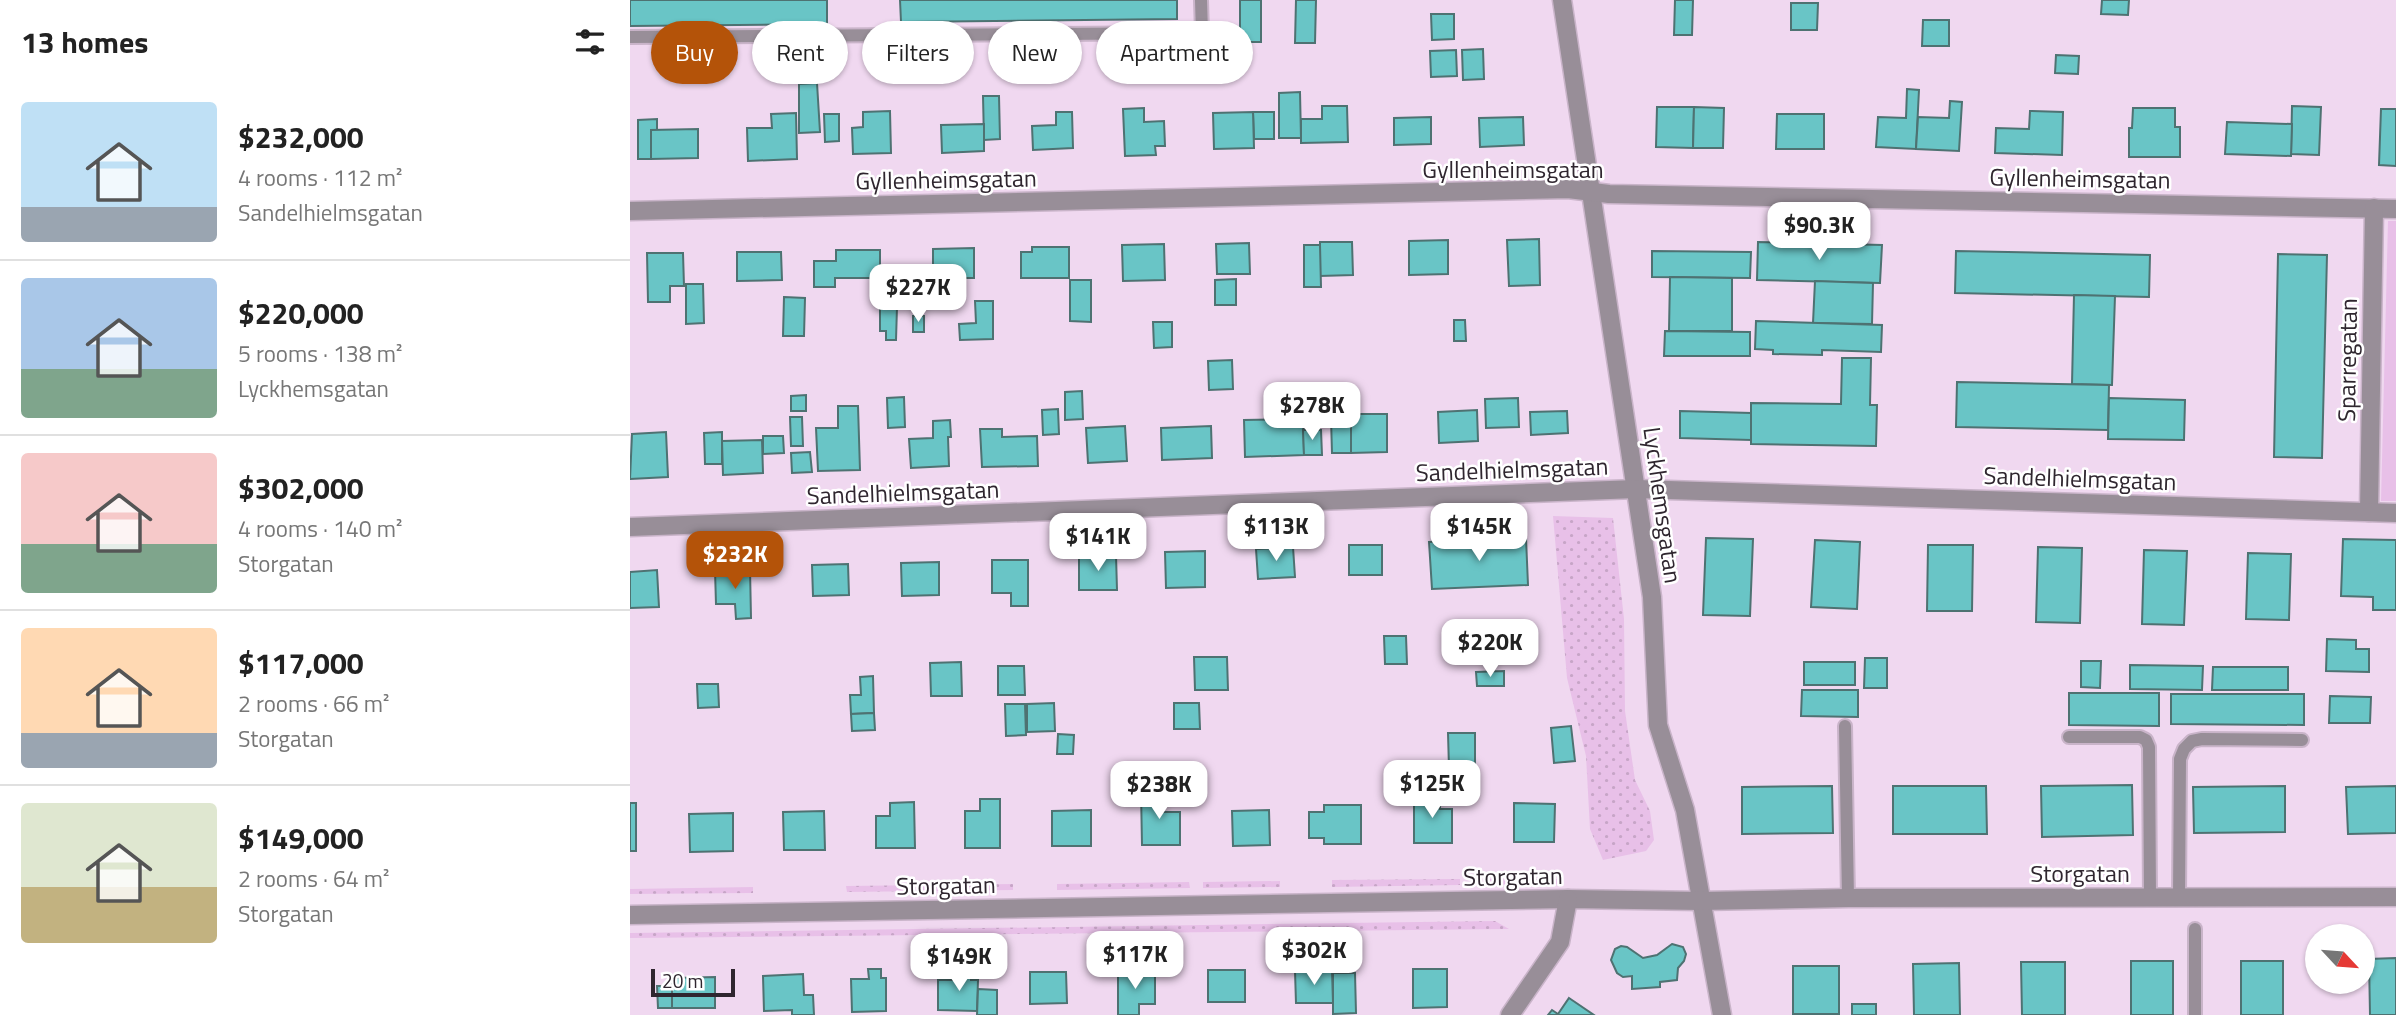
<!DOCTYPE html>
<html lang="en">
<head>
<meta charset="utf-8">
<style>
	:root { --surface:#fff; --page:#f2f2f2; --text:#222; --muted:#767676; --line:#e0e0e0; --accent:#b45309 }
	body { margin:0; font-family:"Titillium Web",sans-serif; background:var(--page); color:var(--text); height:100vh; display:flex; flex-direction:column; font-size:26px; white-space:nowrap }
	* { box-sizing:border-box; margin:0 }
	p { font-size:23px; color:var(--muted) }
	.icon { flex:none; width:38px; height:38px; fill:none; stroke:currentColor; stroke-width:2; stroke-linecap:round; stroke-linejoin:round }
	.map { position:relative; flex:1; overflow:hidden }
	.details { display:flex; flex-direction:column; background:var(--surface); width:630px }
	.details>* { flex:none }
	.guide { position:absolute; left:21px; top:21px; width:665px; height:63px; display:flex; gap:14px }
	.needle { width:46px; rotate:116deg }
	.tools { position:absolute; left:1675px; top:924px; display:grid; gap:14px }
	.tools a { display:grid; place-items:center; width:70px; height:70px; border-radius:50%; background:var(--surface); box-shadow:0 2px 5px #0004; font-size:35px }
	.scale { position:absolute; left:21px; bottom:18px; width:84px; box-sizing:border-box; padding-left:7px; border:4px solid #2f262f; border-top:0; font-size:19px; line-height:24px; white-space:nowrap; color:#2f262f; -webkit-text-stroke:5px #fff; paint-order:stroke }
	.price { position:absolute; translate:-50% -60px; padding:0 16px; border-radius:14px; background:#fff; color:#222; font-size:23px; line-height:46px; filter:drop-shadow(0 2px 4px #0008) }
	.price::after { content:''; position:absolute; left:50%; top:42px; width:21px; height:16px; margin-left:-10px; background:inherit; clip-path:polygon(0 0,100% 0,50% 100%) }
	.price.active { background:var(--accent); color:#fff }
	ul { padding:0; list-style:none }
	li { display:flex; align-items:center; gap:21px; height:175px; padding:0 21px }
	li+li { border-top:2px solid var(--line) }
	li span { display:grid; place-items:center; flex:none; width:196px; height:140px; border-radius:7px; color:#555 }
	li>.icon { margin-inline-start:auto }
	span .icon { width:84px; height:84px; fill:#fffc; stroke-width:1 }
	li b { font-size:30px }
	h2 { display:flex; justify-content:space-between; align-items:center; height:84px; padding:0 21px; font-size:30px }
	.pill { padding:0 24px; border-radius:32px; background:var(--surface); box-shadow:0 2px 5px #0004; font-size:24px; line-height:63px }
	.pill.active { background:var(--accent); color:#fff }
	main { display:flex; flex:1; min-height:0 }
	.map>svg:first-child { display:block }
	.grass { fill:url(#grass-dots) }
	.park { fill:#e8c0e8 }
	.building { fill:#69c5c6; stroke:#4e7272; stroke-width:2 }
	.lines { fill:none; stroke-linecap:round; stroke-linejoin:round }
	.lane-casing { stroke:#c9b4c9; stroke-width:16 }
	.street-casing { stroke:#c9b4c9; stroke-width:21 }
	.lane { stroke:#988e98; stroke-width:12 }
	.street { stroke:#988e98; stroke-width:18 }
	.labels { text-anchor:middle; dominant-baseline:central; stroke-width:5; stroke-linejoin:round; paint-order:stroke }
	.street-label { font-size:24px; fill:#2f262f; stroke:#fff }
</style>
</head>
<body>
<main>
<section class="details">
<h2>13 homes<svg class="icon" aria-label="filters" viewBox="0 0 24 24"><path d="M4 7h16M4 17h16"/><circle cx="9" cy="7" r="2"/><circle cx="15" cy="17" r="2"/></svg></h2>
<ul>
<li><span style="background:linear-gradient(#bfe0f5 75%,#9aa5b1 0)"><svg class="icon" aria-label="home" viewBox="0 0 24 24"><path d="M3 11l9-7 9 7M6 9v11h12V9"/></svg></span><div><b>$232,000</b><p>4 rooms · 112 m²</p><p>Sandelhielmsgatan</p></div></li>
<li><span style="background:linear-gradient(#a9c7e8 65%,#7fa58c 0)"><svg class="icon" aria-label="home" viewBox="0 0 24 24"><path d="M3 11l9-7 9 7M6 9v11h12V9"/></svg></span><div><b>$220,000</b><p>5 rooms · 138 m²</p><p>Lyckhemsgatan</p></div></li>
<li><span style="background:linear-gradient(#f6c9c9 65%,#7fa58c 0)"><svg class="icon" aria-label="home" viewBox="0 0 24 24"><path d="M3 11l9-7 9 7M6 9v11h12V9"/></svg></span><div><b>$302,000</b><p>4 rooms · 140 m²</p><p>Storgatan</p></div></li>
<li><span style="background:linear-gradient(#ffd9b3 75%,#9aa5b1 0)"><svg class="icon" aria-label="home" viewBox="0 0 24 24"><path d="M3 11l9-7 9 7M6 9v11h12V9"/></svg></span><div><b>$117,000</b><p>2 rooms · 66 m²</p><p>Storgatan</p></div></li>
<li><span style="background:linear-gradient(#dfe7d0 60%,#c2b280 0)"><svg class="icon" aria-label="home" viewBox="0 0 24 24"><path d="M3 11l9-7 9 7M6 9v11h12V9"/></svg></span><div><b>$149,000</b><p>2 rooms · 64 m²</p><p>Storgatan</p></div></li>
</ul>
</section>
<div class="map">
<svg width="1766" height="1015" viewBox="0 0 1766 1015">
	<defs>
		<pattern id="grass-dots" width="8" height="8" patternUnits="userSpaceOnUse" patternTransform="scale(1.75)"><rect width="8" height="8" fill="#e8c0e8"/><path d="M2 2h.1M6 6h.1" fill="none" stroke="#c7a5c7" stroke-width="1.8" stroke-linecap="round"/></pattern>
	</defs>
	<rect width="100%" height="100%" fill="#f0d8f0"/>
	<g class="grass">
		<path d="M923,516L983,518L994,619L995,711L1005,780L1020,811L1024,840L1016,851L973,860L960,829L956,756L937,678Z"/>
		<path d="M830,879V885L702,887V880Z"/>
		<path d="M848,879H929L930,884L848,885Z"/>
		<path d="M650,881V887L573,888V882Z"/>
		<path d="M559,882L560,888L427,890V884Z"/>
		<path d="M383,884V890L217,892L216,886Z"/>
		<path d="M123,887V893L0,894V889Z"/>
		<path d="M865,921L879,929L0,938V933Z"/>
	</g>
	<path class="park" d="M1758,221H1766V501H1751Z"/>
	<g class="building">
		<path d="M0,0H197V24L0,26Z"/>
		<path d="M270,0H547V19L271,22Z"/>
		<rect x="610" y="0" width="21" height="42"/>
		<path d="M666,0H686L685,43H665Z"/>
		<path d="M1045,0H1063L1062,35H1044Z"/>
		<path d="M1472,0H1499L1498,15L1471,14Z"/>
		<path d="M1161,3H1188L1187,30H1161Z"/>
		<path d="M801,14H824V39L802,40Z"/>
		<path d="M1293,20H1319V46H1292Z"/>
		<path d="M853,49L854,79L833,80L832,50Z"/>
		<path d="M826,50L827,76L801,77L800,51Z"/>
		<path d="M1426,55L1449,56L1448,74L1425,73Z"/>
		<path d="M187,83L190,132L169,133V84Z"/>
		<path d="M1277,89L1289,90L1286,149L1246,147L1248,117L1276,118Z"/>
		<path d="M670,92L671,138H649V93Z"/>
		<path d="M353,96H369L370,139L354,140Z"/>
		<path d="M1320,101L1332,102L1329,151L1286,149L1288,117L1319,118Z"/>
		<path d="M692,106H717L718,142L671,143V119H692Z"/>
		<path d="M1662,106L1691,107L1689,155L1661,154Z"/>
		<path d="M1027,107H1064L1063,148L1026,147Z"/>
		<path d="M1064,107L1094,108L1093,148H1063Z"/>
		<path d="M514,108V122L534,121L535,146H525L526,155L495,156L493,109Z"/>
		<path d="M1503,108H1545V127H1550V157H1499V128H1502Z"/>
		<path d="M1751,109H1766V166L1749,165Z"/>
		<path d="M260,111L261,153L223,154L222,128L233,127V112Z"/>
		<path d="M1400,111L1433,112L1432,155L1365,153L1366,128L1399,129Z"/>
		<path d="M426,112H442L443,148L403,150L402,126L426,125Z"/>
		<path d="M623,112H644V139H624Z"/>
		<path d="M623,112L624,148L584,149L583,113Z"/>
		<path d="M166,113L167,159L118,161L117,128H142L141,114Z"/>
		<path d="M194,114H209V141L195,142Z"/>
		<path d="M1147,114H1194V149H1146Z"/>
		<path d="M801,117V144L764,145V118Z"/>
		<path d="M893,117L894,145L850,147L849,118Z"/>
		<path d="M27,119V130H21V159H8V120Z"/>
		<path d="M1597,122L1662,124L1661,156L1595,154Z"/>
		<path d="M354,124V151L312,153L311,125Z"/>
		<path d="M68,129V158L21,159V130Z"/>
		<path d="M909,239L910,285L879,286L877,240Z"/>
		<path d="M818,240V274L779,275V241Z"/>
		<path d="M690,242H722L723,275L690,276Z"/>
		<path d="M1128,242L1252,245L1250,283L1127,280Z"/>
		<path d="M619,243L620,274H587L586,244Z"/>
		<path d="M534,244L535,280L493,281L492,245Z"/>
		<path d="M674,245H690L691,287H674Z"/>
		<path d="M402,247H439V278H391V252H402Z"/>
		<path d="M344,248V278H303V249Z"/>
		<path d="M206,250H250V278H205V287H184V261H206Z"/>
		<path d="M1022,251L1121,252L1120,278L1022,277Z"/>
		<path d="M1326,251L1520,255L1519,297L1325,293Z"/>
		<path d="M107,252H151L152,280L107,281Z"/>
		<path d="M17,253H53L54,286H40V302H18Z"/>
		<path d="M1648,254L1697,255L1692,458L1644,457Z"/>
		<path d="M1040,277L1102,278V331H1039Z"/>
		<path d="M606,279V305H585V280Z"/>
		<path d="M440,280H461V322L440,321Z"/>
		<path d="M1185,281L1243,283L1242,324L1183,323Z"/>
		<path d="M56,284H73L74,323L56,324Z"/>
		<path d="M1444,295L1485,296L1482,385L1442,384Z"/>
		<path d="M154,297L175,298L174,336H153Z"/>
		<path d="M345,301H363V339L330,340L329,324L346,323Z"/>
		<path d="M250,307H267L266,340H256V331H250Z"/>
		<rect x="283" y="316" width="11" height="16"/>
		<path d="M824,320H835L836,341H824Z"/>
		<path d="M1126,321L1252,325L1251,352L1192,350V355L1143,354V350L1125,349Z"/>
		<path d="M523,322H542V347L524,348Z"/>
		<path d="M1035,331L1120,332V356H1034Z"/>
		<path d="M1212,358H1241L1240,405H1247L1246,446L1121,444V403L1211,404Z"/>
		<path d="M602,360L603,389L579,390L578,361Z"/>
		<path d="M1327,382L1479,385L1478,430L1326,427Z"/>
		<path d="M452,391L453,419L435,420V392Z"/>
		<path d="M176,395V411H161V396Z"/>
		<path d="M274,397L275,427L258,428L257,398Z"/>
		<path d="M888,398L889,427L856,428L855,399Z"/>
		<path d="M1479,398L1555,400L1554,440L1478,439Z"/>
		<path d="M208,406H228L230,470L188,471L186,428H208Z"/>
		<path d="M428,409L429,434L413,435L412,410Z"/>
		<path d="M847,410L848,441L809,443L808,412Z"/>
		<path d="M937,411L938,433L901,435L900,412Z"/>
		<path d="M1050,411L1121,413V440L1050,438Z"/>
		<path d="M721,414H757V452L721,453Z"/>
		<path d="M160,417H172L173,446H161Z"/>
		<path d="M721,417V453H702L701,418Z"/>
		<path d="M673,419L674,455L615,457L614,420Z"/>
		<path d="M320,420L321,437H318L319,466L281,468L279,439L303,438V421Z"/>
		<path d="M495,426L497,461L458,463L456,428Z"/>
		<path d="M581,426L582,458L532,460L531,428Z"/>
		<path d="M350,429H372V437L407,436L408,466L352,467Z"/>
		<path d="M673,430H691L692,455H674Z"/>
		<path d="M36,432L38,477L0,479L2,434Z"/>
		<path d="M92,432V464H75L74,433Z"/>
		<path d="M133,436H153L154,453L133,454Z"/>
		<path d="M132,440L133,473L93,475L92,441Z"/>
		<path d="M180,452L182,472L162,473L161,453Z"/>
		<path d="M896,538L898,585L802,589L799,542Z"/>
		<path d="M1076,538L1123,539L1120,616L1073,615Z"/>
		<path d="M1713,539L1766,540V610H1743V597L1711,596Z"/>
		<path d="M1185,540L1230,542L1227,609L1181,607Z"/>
		<rect x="719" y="545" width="33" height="30"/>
		<path d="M1298,545H1343L1342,611H1297Z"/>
		<path d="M663,547L665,577L628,579L626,549Z"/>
		<path d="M1408,547L1452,548L1450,623L1406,622Z"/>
		<path d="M1514,550L1557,551L1554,625L1512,624Z"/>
		<path d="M575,551V587L536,588L535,552Z"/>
		<path d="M1618,553L1661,554L1659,620L1616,619Z"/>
		<path d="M486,555L487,590H449V556Z"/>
		<path d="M362,560H398V606H381V593H362Z"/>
		<path d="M309,562V595L272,596L271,563Z"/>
		<path d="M218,564L219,595L183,596L182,565Z"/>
		<path d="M120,569L121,618L106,619L105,604H86L85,570Z"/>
		<path d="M27,570L29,607L0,608V572Z"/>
		<path d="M754,636H776L777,664H755Z"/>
		<path d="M1697,639L1726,640V649H1739V672L1696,671Z"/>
		<path d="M564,657H597L598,690H565Z"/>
		<path d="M1235,658H1257V688H1234Z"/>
		<path d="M1451,661H1471L1470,688L1451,687Z"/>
		<path d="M331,662L332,696H301L300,663Z"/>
		<rect x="1174" y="662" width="51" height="23"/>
		<path d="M1500,665L1573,666L1572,690L1500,689Z"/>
		<path d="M368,666H394L395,695H368Z"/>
		<path d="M1583,667H1658V690H1582Z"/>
		<path d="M874,671V686H847L846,672Z"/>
		<path d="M243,676L244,713L221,714L220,695H231L230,677Z"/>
		<path d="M67,684H88L89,707L68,708Z"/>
		<path d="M1172,690H1228V717L1171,716Z"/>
		<path d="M1439,693H1529V726L1439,725Z"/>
		<path d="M1541,694H1674V725L1541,724Z"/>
		<path d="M1700,696L1741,697L1740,723H1699Z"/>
		<path d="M424,703L425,731L397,732V704Z"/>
		<path d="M544,703H569L570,729H544Z"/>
		<path d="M375,704H395L396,735L376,736Z"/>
		<path d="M244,713L245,730L222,731L221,714Z"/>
		<path d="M941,726L945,761L924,763L921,728Z"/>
		<path d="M818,733H845V768H819Z"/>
		<path d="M428,734L444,735L443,754H427Z"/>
		<path d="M1502,785L1503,835L1412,837L1411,786Z"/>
		<path d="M1202,786L1203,833L1112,834V787Z"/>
		<path d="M1263,786H1356L1357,834H1263Z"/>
		<path d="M1655,786V832L1564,833L1563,787Z"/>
		<path d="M1766,786V833L1718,834L1716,787Z"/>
		<path d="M511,791H533V812H550V845H512Z"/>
		<path d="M809,793L810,809H822V843H784V794Z"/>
		<path d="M350,799H370V848H335V811H350Z"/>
		<path d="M284,802L285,848H246V816H260V803Z"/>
		<rect x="0" y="803" width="6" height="48"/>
		<path d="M884,803L925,804L924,842H884Z"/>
		<path d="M694,805H731V844H694V838H679V812H694Z"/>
		<path d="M461,810V846H422V811Z"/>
		<path d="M639,810L640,845L603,846L602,811Z"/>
		<path d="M194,811L195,850H154L153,812Z"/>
		<path d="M103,813V851L60,852L59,814Z"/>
		<path d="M1042,944L1053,947L1056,954L1054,961L1048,968L1047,980L1030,982V987L1002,989V976L993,977L987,973L981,960L985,949L991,946L997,947L1013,958L1027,955Z"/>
		<path d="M1766,958V1015H1740L1739,959Z"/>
		<rect x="1501" y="961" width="42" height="54"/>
		<rect x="1611" y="961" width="42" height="54"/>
		<path d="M1391,962H1435V1015H1392Z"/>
		<path d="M1329,963L1330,1015H1284L1283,964Z"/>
		<rect x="1163" y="966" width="46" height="48"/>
		<path d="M238,969H251V978H256V1011L222,1012L221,979H239Z"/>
		<path d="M328,969H341V980H348L347,1011L308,1010V980H328Z"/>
		<path d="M783,969H817V1007L783,1008Z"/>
		<path d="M525,970V1004H509V1015H488V971Z"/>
		<rect x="578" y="970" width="37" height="32"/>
		<path d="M702,970L703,1003H666L665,971Z"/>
		<path d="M400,972H436L437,1003L400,1004Z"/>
		<path d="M703,973H725L726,1013L703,1014Z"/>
		<path d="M173,974L174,995H183L184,1015H162V1010L134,1011L133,976Z"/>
		<path d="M85,977V1008H42V978Z"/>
		<path d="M27,986H42V1008H28Z"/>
		<path d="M348,989L367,990V1015H347Z"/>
		<path d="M939,998L964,1015H918L922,1010L928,1014Z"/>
		<rect x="1222" y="1004" width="24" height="11"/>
	</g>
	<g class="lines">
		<defs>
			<g id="lane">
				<path d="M0,37L572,33L571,0"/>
				<path d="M1215,726L1218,898"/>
				<path d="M1439,737H1510L1516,740L1519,747L1520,898"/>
				<path d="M1549,898L1550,759L1554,749L1562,741L1572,739L1672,740"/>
				<path d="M1565,1015V929"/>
			</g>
			<g id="street">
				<path d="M932,0L1022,597L1028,725L1055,810L1092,1015"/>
				<path d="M0,211L938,189L979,194L1766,209"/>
				<path d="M1739,512L1744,208"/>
				<path d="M0,527L1006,489L1766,513"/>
				<path d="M0,915L938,899L1071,901L1218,898L1766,897"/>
				<path d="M880,1015L930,942L938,899"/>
			</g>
		</defs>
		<use href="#lane" class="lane-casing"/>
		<use href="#street" class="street-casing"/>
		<use href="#lane" class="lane"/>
		<use href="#street" class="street"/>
	</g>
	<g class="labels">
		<g class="street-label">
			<text x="883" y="169">Gyllenheimsgatan</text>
			<text transform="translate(1450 178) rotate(1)">Gyllenheimsgatan</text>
			<text transform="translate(316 179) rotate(-1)">Gyllenheimsgatan</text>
			<text transform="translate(1717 360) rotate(-89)">Sparregatan</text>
			<text transform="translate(882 469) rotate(-2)">Sandelhielmsgatan</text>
			<text transform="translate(1450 478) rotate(2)">Sandelhielmsgatan</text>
			<text transform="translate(273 492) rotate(-2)">Sandelhielmsgatan</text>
			<text transform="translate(1033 505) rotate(82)">Lyckhemsgatan</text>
			<text x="1450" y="873">Storgatan</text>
			<text transform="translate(883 876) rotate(-1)">Storgatan</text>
			<text transform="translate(316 885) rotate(-1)">Storgatan</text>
		</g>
	</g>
</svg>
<div class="tools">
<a><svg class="needle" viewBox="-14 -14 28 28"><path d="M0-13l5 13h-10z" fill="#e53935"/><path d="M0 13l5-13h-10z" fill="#767676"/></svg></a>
</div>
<div class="scale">20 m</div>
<b class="price" style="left:1189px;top:262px">$90.3K</b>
<b class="price" style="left:288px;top:324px">$227K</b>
<b class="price" style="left:682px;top:442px">$278K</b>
<b class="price" style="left:646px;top:563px">$113K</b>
<b class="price" style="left:849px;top:563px">$145K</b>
<b class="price" style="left:468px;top:573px">$141K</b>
<b class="price active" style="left:105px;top:591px">$232K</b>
<b class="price" style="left:860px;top:679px">$220K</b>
<b class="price" style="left:802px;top:820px">$125K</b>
<b class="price" style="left:529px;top:821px">$238K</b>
<b class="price" style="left:684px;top:987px">$302K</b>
<b class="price" style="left:505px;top:991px">$117K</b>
<b class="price" style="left:329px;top:993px">$149K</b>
<div class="guide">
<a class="pill active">Buy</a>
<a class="pill">Rent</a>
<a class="pill">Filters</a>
<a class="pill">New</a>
<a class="pill">Apartment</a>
</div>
</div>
</main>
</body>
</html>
